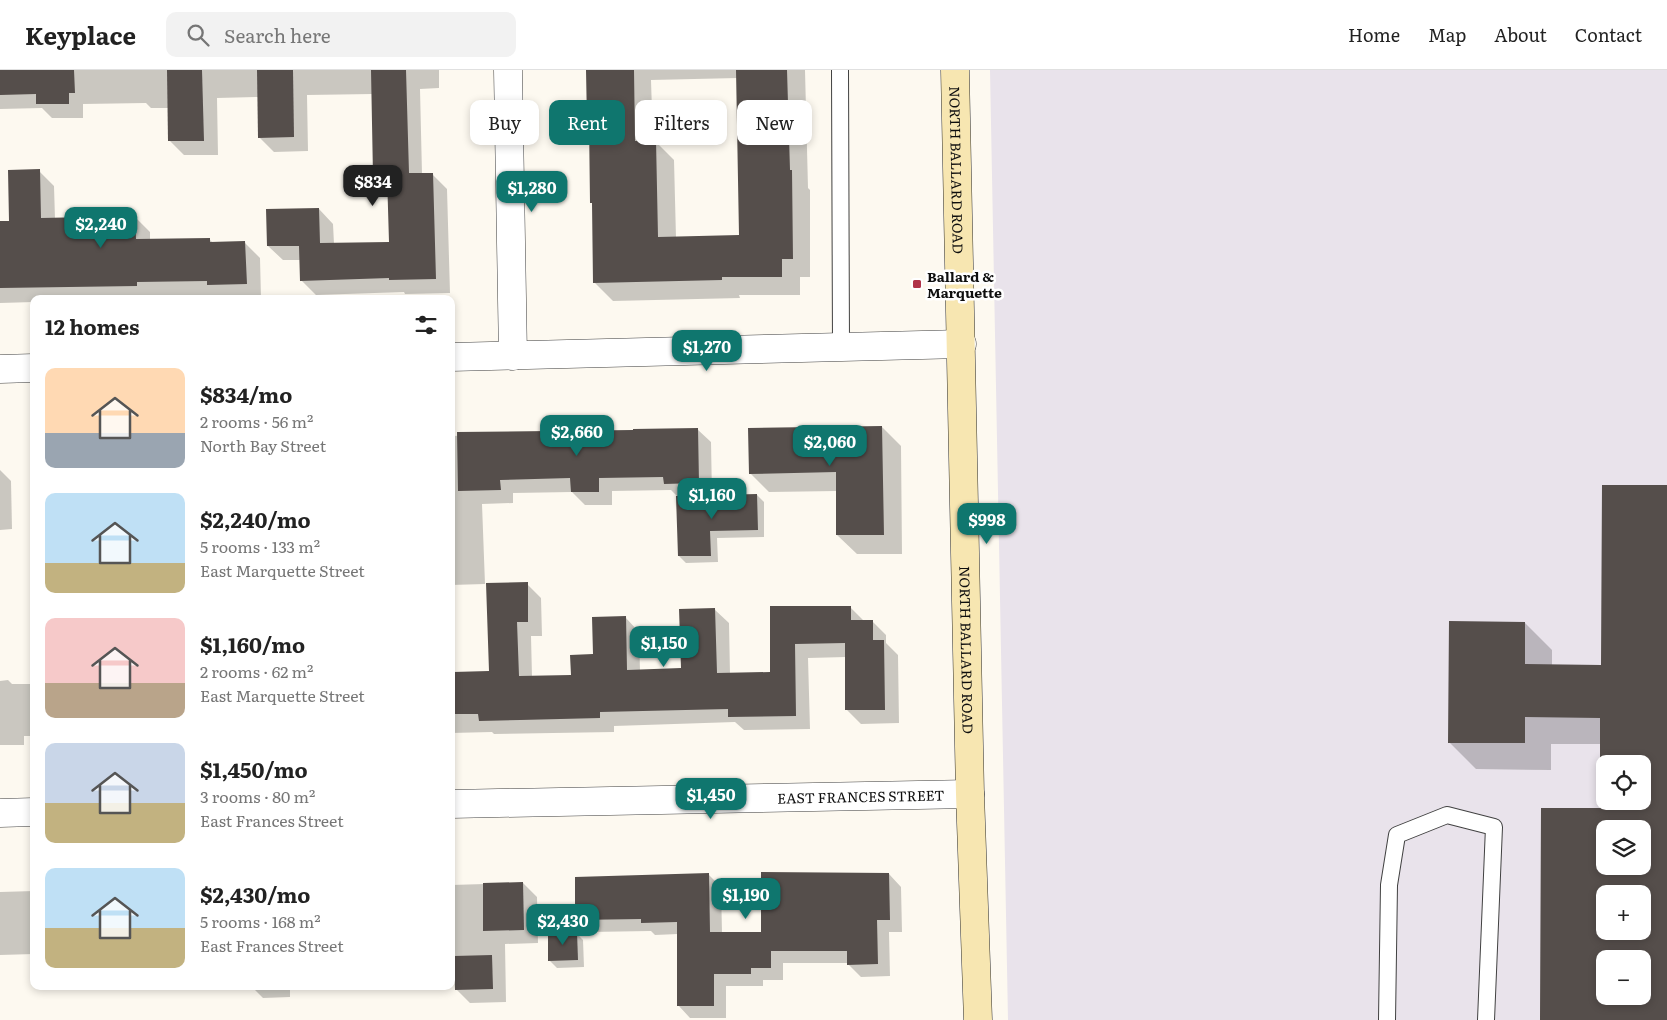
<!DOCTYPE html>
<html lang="en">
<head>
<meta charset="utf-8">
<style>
	:root { --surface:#fff; --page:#f2f2f2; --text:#222; --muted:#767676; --line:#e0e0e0; --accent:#0f766e }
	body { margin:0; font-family:Literata,serif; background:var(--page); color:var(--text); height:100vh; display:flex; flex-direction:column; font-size:19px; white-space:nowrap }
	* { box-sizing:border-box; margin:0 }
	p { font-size:16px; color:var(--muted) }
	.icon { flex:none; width:28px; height:28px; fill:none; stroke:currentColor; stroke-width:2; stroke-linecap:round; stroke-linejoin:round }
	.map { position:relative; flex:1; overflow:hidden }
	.drawer { position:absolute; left:30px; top:225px; width:425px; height:695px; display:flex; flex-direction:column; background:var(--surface); border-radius:10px; box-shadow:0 2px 8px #0003 }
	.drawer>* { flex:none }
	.top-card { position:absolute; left:470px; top:30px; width:475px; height:45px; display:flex; gap:10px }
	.tools { position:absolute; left:1596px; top:685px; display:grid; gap:10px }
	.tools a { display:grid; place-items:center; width:55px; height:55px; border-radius:10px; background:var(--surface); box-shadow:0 2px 8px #0003; font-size:25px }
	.price { position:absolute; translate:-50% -42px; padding:0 11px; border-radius:10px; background:var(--accent); color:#fff; font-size:16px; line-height:32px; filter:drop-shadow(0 1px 2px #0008) }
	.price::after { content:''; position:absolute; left:50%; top:30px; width:15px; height:11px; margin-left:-8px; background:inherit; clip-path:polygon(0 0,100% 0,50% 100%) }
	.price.active { background:#222; color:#fff }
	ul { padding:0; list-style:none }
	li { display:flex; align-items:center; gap:15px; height:125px; padding:0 15px }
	li span { display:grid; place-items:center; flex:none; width:140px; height:100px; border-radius:10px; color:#555 }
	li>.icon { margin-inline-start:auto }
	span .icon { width:60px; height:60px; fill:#fffc; stroke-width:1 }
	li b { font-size:21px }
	h2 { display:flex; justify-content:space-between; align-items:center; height:60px; padding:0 15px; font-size:21px }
	.chip { padding:0 18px; border-radius:10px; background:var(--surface); box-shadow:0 2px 8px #0003; font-size:18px; line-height:45px }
	.chip.active { background:var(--accent); color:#fff }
	header { display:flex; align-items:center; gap:30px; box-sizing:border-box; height:70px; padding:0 25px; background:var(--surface); border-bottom:1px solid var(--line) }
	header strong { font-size:24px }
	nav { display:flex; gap:28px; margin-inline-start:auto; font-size:18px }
	.search { width:350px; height:45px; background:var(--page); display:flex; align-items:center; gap:12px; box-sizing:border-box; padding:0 18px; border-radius:10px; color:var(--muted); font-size:19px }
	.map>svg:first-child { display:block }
	.industrial { fill:#e9e3eb; fill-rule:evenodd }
	.shadow { fill:#0003; fill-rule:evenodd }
	.building { fill:#554e4b; fill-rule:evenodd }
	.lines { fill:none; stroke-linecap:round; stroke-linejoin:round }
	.lane-casing { stroke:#414141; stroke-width:18 }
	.street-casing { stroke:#414141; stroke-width:29 }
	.secondary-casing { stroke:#303030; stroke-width:29 }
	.lane { stroke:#fff; stroke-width:16 }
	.street { stroke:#fff; stroke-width:28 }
	.secondary { stroke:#f7e6b1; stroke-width:28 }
	.poi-dot { fill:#b0334a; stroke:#fff; stroke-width:2 }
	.labels { text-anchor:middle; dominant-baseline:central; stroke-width:5; stroke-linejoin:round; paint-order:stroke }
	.street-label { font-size:14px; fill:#0e0e0e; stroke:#fff }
	.poi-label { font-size:14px; font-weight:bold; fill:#0e0e0e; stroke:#fff; text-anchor:start }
</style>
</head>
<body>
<header>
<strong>Keyplace</strong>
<div class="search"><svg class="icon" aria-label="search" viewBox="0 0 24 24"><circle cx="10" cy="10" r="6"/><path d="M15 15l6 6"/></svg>Search here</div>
<nav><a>Home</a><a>Map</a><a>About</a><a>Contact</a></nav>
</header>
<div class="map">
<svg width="1667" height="950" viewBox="0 0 1667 950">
	<rect width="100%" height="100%" fill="#fdf9f0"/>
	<path class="industrial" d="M990,0H1667V950H1008ZM1605,694H1642V731H1605ZM1605,759H1642V796H1605ZM1605,824H1642V861H1605ZM1605,889H1642V926H1605Z"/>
	<g class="shadow">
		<path d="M0,0H439V18L420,19L422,104H432L447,119L450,223L405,224L404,222L316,225L301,210V190H283L268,176L319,139L333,154L334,174L390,173L389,120L374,105L373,24L307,25L308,81L274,82L259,67L258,27L217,28L218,85H184L170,71L169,38H151L146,33L83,34V48H52L42,38L0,39Z"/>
		<path d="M587,0H805L808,118L810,120V207H800V225H739L740,228L613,231L594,212L593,134L591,132L590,53L588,51ZM738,8L740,167L676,168L674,90L656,72H653L651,10Z"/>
		<path d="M39,101L54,116L55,149L135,147L150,162V170L209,169L213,173H245L260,188L261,229H223L220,225L151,227V229H34V232L0,233V153L10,152Z"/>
		<path d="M882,357L901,376L902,484H857L837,465V421L769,422L750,403Z"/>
		<path d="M697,359L711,372L712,426L757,425L764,432V467L717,468L718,492L686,493L679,486L678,427L671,420L612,421V435H585L572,422L513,423V433L482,434L485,514L451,515V366Z"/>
		<path d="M0,400L11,411L12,459L0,460Z"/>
		<path d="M1667,416V950H1541L1601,740V674H1551V700L1476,699L1449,672L1525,553L1552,580V596H1602ZM1605,694H1642V731H1605ZM1605,759H1642V796H1605ZM1605,824H1642V861H1605ZM1605,889H1642V926H1605Z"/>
		<path d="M527,514L541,528L542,566H531L532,607H572L594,586L625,547L639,562L640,601L682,599L714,539L729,553L730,604L772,603L771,537H850L864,551H872L886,565V573L898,585L899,653L861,654L847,640L846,587L808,588L810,659L744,660L735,652L614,656V662L494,664L492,662L451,663V603L490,602Z"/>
		<path d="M8,610L12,614H34V666H24V675H0V611Z"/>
		<path d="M708,804L721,817L722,863L762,864L889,804L901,817L902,862H889L890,906L861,907L847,893H783V910H763V916H726V948H690L678,935V864L655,865L651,861L589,862L577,849Z"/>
		<path d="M523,813L537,827L538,873L505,874L506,932L470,933L456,919L455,881H451V815Z"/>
		<path d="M34,821V884L0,885V822Z"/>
		<path d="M576,863L583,870L584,897L557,898L550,891Z"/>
		<path d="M251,916H290V927L263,928Z"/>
	</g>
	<g class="building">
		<path d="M0,0H74L75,23H69V34H36V24L0,25Z"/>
		<path d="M167,0H202L204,71H168Z"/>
		<path d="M257,0H293L294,67L258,68Z"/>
		<path d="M371,0H406L409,103H433L436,209L389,210V208L300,211L299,176H267L266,139L319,138L320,173L389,172L387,105L373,106Z"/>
		<path d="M586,0H634L635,71L656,70L658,167L739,165L736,0H787L790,100H792L793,189H782V207H722V210L593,213L592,133H590L589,51L587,52Z"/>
		<path d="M40,99L41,148L135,146L136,169L210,168V172L245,171L247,214L207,215V211L137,212V216L0,218V151H9L8,100Z"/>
		<path d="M882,356L884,465H836V402L749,404L748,358Z"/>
		<path d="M698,358L699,413L664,414L663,407L599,408V422H571L570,408L500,410L501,420L458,421L457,362L633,360V359Z"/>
		<path d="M1602,415H1667V950H1540L1541,738H1600V648L1525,647V673H1448L1449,551L1525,552V594L1601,595ZM1605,694H1642V731H1605ZM1605,759H1642V796H1605ZM1605,824H1642V861H1605ZM1605,889H1642V926H1605Z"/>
		<path d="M757,424L758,460L710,461L711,486H678L676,426Z"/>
		<path d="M528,512V552H517L519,606L571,605L570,585L593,584L592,547L626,546L627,600L681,598L679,539L715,538L717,603L770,602V536H851V550H873V570H884L885,640H845V573L795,574L796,646L728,647V639L600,642V648L520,650L479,651L478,644H454L453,602L489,601L486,513Z"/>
		<path d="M761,802L889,803L890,850H877L878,894L847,895V881H771V898H751V904H714V936H677V852L641,853V849L575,850V807L709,803L710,862H761Z"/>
		<path d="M523,812L524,860L483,861V813Z"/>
		<path d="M548,862H577L578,890L548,891Z"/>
		<path d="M492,885L493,919L455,920L454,886Z"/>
	</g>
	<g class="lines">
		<defs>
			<g id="lane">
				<path d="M840,0L841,277"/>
				<path d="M1387,950L1389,815L1397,765L1447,745L1494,757L1486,950"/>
			</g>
			<g id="street">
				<path d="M508,0L513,286"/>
				<path d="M451,287L962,274"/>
				<path d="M0,299L34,298"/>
				<path id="s1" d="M451,734L970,724"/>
				<path d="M0,743L34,742"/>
			</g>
			<g id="secondary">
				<path id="s2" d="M955,0L970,724L978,950"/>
			</g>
		</defs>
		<use href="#lane" class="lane-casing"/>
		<use href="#street" class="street-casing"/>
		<use href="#secondary" class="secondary-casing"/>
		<use href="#lane" class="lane"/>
		<use href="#street" class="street"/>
		<use href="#secondary" class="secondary"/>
	</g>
	<rect class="poi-dot" x="912" y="209" width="10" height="10" rx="2.5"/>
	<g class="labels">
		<g class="street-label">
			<text stroke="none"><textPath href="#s2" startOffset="100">NORTH BALLARD ROAD</textPath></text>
			<text stroke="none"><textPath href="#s2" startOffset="580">NORTH BALLARD ROAD</textPath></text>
			<text stroke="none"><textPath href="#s1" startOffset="410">EAST FRANCES STREET</textPath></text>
		</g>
		<g class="poi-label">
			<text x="927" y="206">Ballard &amp;<tspan x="927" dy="16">Marquette</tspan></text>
		</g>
	</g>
</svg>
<div class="tools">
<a><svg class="icon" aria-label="locate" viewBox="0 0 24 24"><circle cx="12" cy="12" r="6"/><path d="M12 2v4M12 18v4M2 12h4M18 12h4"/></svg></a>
<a><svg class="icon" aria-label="layers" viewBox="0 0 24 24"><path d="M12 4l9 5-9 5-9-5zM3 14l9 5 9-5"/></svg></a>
<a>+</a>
<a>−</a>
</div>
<b class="price active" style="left:373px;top:137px">$834</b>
<b class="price" style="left:532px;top:143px">$1,280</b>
<b class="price" style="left:101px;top:179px">$2,240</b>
<b class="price" style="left:707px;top:302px">$1,270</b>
<b class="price" style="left:577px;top:387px">$2,660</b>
<b class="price" style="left:830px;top:397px">$2,060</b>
<b class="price" style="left:712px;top:450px">$1,160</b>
<b class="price" style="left:987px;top:475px">$998</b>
<b class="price" style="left:664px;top:598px">$1,150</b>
<b class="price" style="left:711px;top:750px">$1,450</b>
<b class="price" style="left:746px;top:850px">$1,190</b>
<b class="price" style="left:563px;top:876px">$2,430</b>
<div class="top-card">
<a class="chip">Buy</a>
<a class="chip active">Rent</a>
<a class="chip">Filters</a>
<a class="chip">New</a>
</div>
<section class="drawer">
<h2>12 homes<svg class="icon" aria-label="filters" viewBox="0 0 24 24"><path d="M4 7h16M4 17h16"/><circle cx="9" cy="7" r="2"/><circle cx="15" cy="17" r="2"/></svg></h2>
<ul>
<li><span style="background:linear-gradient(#ffd9b3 65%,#9aa5b1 0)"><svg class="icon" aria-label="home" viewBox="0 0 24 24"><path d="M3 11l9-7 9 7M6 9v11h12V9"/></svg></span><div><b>$834/mo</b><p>2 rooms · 56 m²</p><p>North Bay Street</p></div></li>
<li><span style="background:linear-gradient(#bfe0f5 70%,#c2b280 0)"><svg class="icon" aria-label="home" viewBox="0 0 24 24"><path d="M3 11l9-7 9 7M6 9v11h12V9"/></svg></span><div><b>$2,240/mo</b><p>5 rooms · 133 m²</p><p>East Marquette Street</p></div></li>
<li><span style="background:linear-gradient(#f6c9c9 65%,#b9a48a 0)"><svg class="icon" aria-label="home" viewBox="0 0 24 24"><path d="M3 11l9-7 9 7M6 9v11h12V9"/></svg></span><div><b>$1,160/mo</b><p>2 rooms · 62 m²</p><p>East Marquette Street</p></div></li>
<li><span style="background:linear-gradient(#c9d6e8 60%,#c2b280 0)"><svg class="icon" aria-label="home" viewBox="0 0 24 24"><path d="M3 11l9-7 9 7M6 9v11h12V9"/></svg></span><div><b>$1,450/mo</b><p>3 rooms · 80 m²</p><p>East Frances Street</p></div></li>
<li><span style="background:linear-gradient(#bfe0f5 60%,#c2b280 0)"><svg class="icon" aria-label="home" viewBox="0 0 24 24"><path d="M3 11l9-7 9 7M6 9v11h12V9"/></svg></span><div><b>$2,430/mo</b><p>5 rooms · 168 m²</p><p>East Frances Street</p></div></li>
</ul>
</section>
</div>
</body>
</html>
